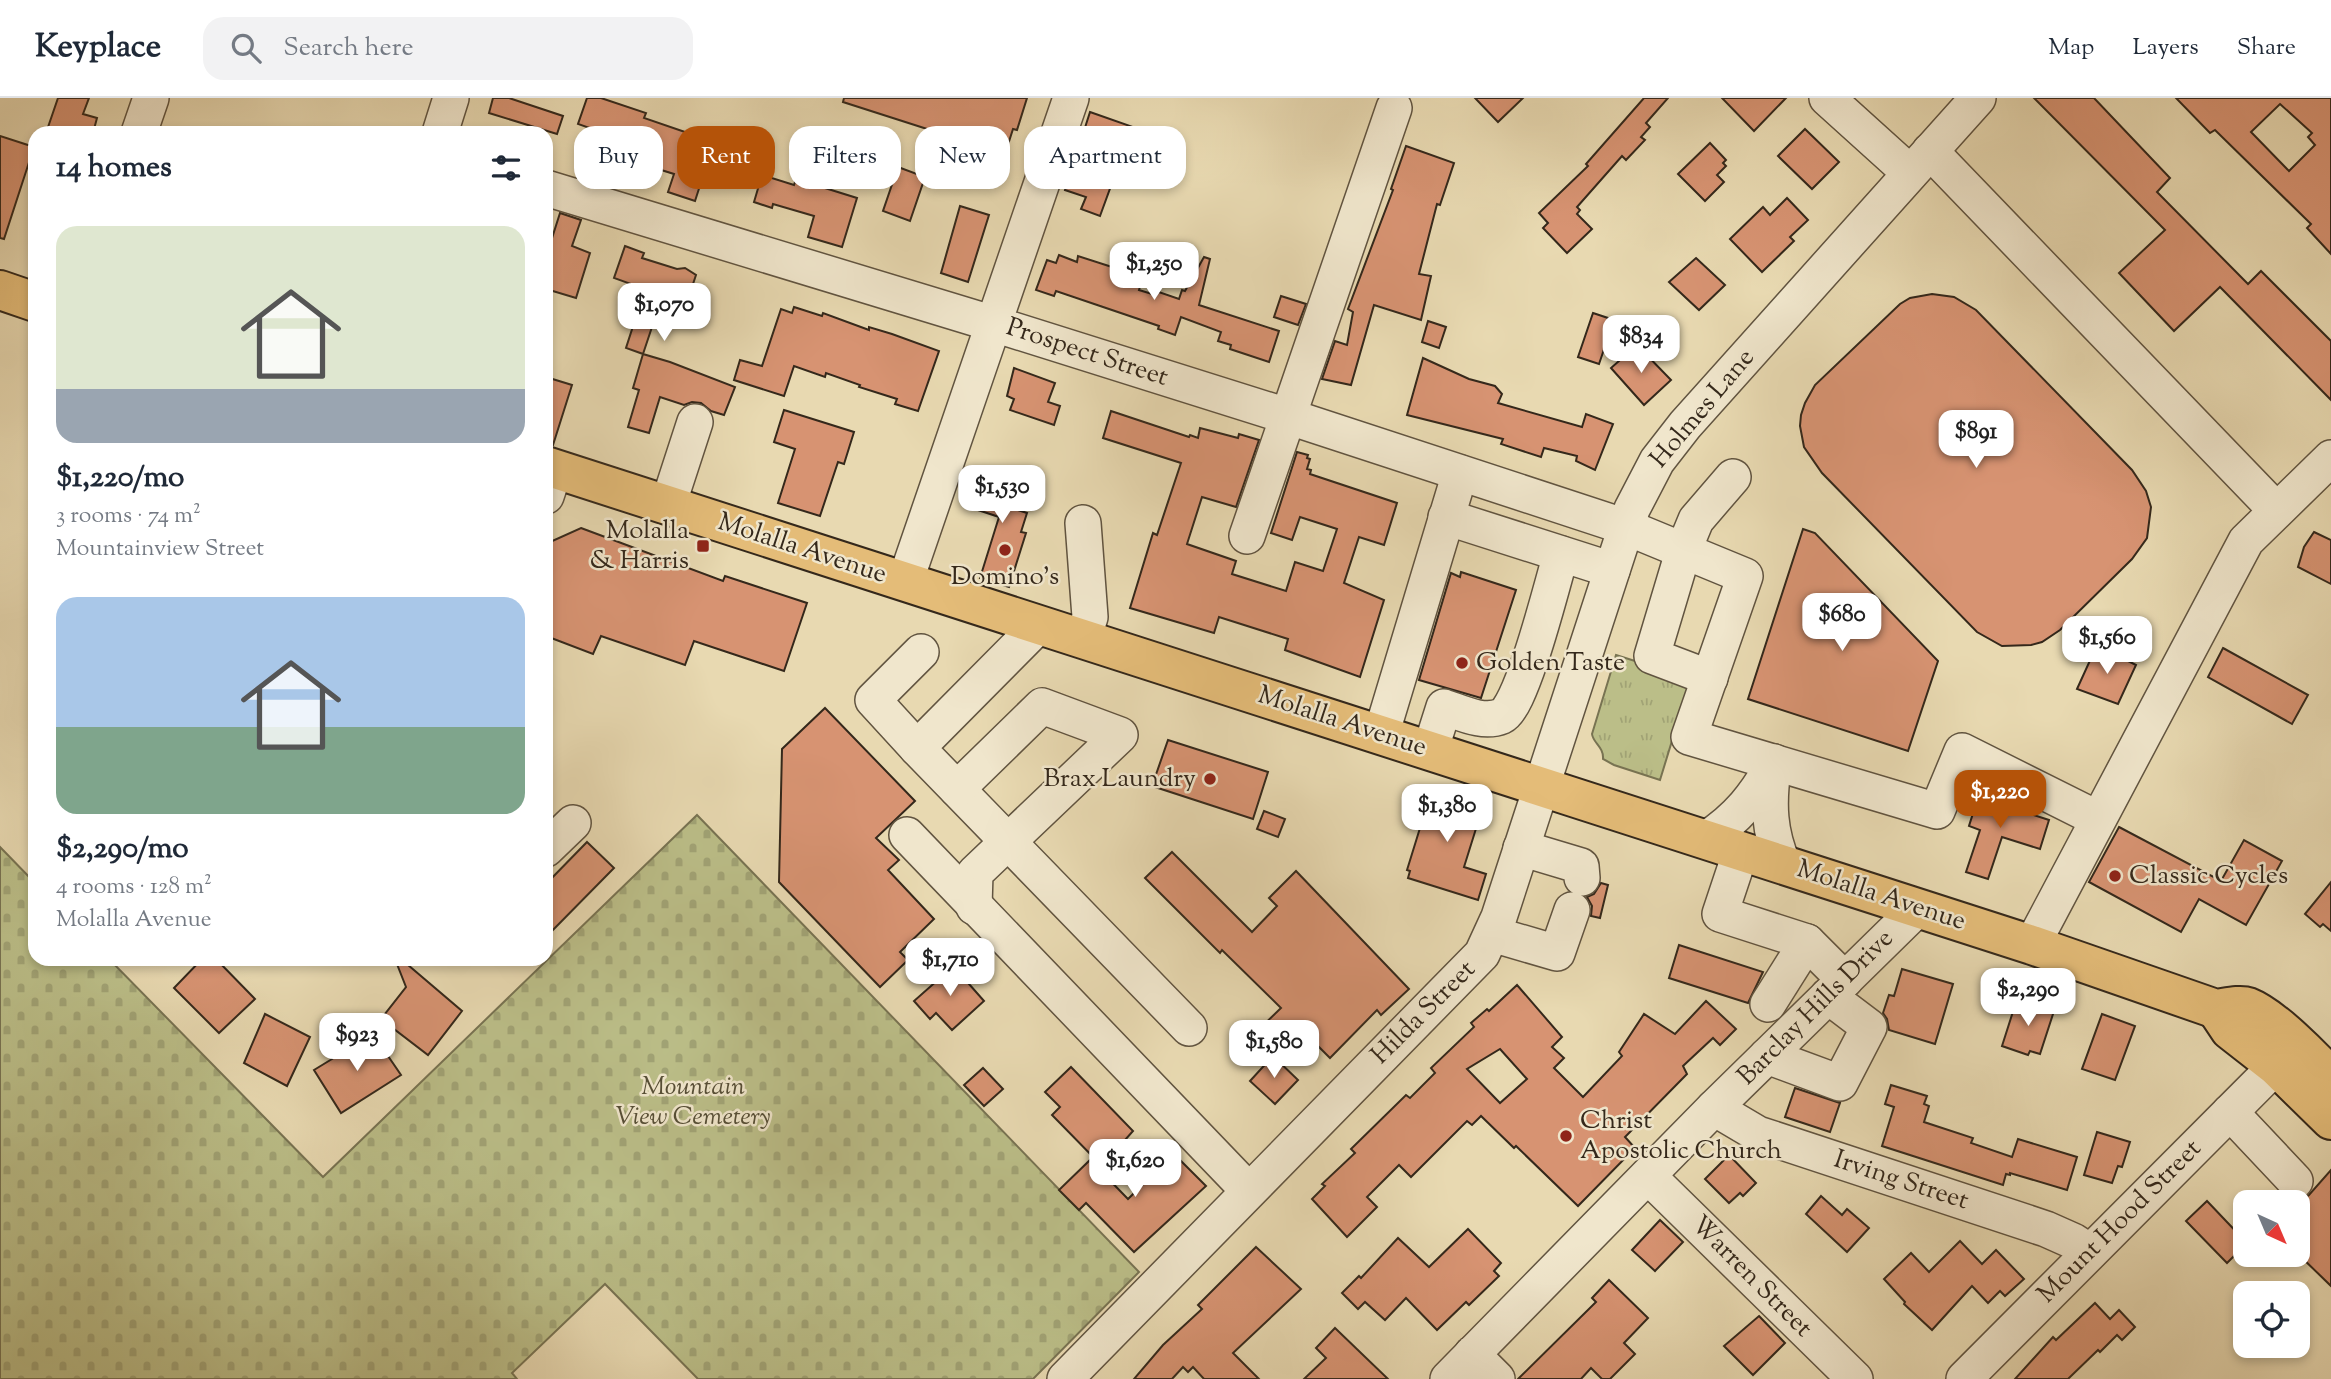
<!DOCTYPE html>
<html lang="en">
<head>
<meta charset="utf-8">
<style>
	:root { --surface:#fff; --page:#f2f2f3; --text:#1f2937; --muted:#747a83; --line:#e0e1e3; --accent:#b45309 }
	body { margin:0; font-family:"Sorts Mill Goudy",serif; background:var(--page); color:var(--text); height:100vh; display:flex; flex-direction:column; font-size:26px; white-space:nowrap }
	* { box-sizing:border-box; margin:0 }
	p { font-size:23px; color:var(--muted) }
	.icon { flex:none; width:38px; height:38px; fill:none; stroke:currentColor; stroke-width:2; stroke-linecap:round; stroke-linejoin:round }
	.map { position:relative; flex:1; overflow:hidden }
	.side { position:absolute; left:28px; top:28px; width:525px; height:840px; display:flex; flex-direction:column; background:var(--surface); border-radius:21px; box-shadow:0 4px 10px #0003 }
	.side>* { flex:none }
	.guide { position:absolute; left:574px; top:28px; width:665px; height:63px; display:flex; gap:14px }
	.needle { width:46px; rotate:136deg }
	.tools { position:absolute; left:2233px; top:1092px; display:grid; gap:14px }
	.tools a { display:grid; place-items:center; width:77px; height:77px; border-radius:14px; background:var(--surface); box-shadow:0 4px 10px #0003; font-size:35px }
	.price { position:absolute; translate:-50% -60px; padding:0 16px; border-radius:14px; background:#fff; color:#222; font-size:23px; line-height:46px; filter:drop-shadow(0 2px 4px #0008) }
	.price::after { content:''; position:absolute; left:50%; top:42px; width:21px; height:16px; margin-left:-10px; background:inherit; clip-path:polygon(0 0,100% 0,50% 100%) }
	.price.current { background:var(--accent); color:#fff }
	ul { padding:0; list-style:none }
	li { display:grid; align-content:center; gap:14px; height:371px; padding:0 28px }
	li span { display:grid; place-items:center; height:217px; border-radius:21px; color:#555 }
	li>.icon { margin-inline-start:auto }
	span .icon { width:126px; height:126px; fill:#fffc; stroke-width:1 }
	li b { font-size:30px }
	h2 { display:flex; justify-content:space-between; align-items:center; height:84px; padding:0 28px; font-size:30px }
	.chip { padding:0 24px; border-radius:21px; background:var(--surface); box-shadow:0 4px 10px #0003; font-size:24px; line-height:63px }
	.chip.current { background:var(--accent); color:#fff }
	header { display:flex; align-items:center; gap:42px; box-sizing:border-box; height:98px; padding:0 35px; background:var(--surface); border-bottom:2px solid var(--line) }
	header strong { font-size:33px }
	nav { display:flex; gap:38px; margin-inline-start:auto; font-size:24px }
	.search { width:490px; height:63px; background:var(--page); display:flex; align-items:center; gap:18px; box-sizing:border-box; padding:0 24px; border-radius:21px; color:var(--muted); font-size:26px }
	.map>svg:first-child { display:block }
	.grass { fill:url(#grass-tufts); stroke:#787352; stroke-width:2 }
	.cemetery { fill:url(#cemetery-stones); stroke:#787352; stroke-width:2 }
	.building { fill:#d79372; stroke:#34281b; stroke-width:2; fill-rule:evenodd }
	.lines { fill:none; stroke-linecap:round; stroke-linejoin:round }
	.minor-casing { stroke:#615440; stroke-width:38 }
	.major-casing { stroke:#34281b; stroke-width:42 }
	.minor { stroke:#f0e6cc; stroke-width:35 }
	.major { stroke:#e4bc78; stroke-width:38 }
	.poi-dot { fill:#8f2418; stroke:#f0e6cc; stroke-width:2.5 }
	.labels { text-anchor:middle; dominant-baseline:central; stroke-width:5; stroke-linejoin:round; paint-order:stroke }
	.street-label { font-size:26px; fill:#34281b; stroke:#f0e6cc }
	.poi-label { font-size:26px; fill:#34281b; stroke:#f0e6cc; text-anchor:start }
	.park-label { font-size:26px; font-style:italic; fill:#564e36; stroke:#f0e6cc }
</style>
</head>
<body>
<header>
<strong>Keyplace</strong>
<div class="search"><svg class="icon" aria-label="search" viewBox="0 0 24 24"><circle cx="10" cy="10" r="6"/><path d="M15 15l6 6"/></svg>Search here</div>
<nav><a>Map</a><a>Layers</a><a>Share</a></nav>
</header>
<div class="map">
<svg width="2331" height="1281" viewBox="0 0 2331 1281">
	<defs>
		<pattern id="grass-tufts" width="24" height="20" patternUnits="userSpaceOnUse" patternTransform="scale(1.75)"><rect width="24" height="20" fill="#bbbe88"/><path d="M3 7l-1-3M5 7V3M7 7l1-3M15 17l-1-3M17 17v-4M19 17l1-3" fill="none" stroke="#a1a375"/></pattern>
		<pattern id="cemetery-stones" width="16" height="16" patternUnits="userSpaceOnUse" patternTransform="scale(1.75)"><rect width="16" height="16" fill="#bbbe88"/><path d="M2 7V4a2 2 0 0 1 4 0v3zM10 15v-3a2 2 0 0 1 4 0v3z" fill="#a1a375"/></pattern>
	</defs>
	<rect width="100%" height="100%" fill="#e8d9b1"/>
	<filter id="stains"><feTurbulence type="fractalNoise" baseFrequency=".00286" numOctaves="4"/><feColorMatrix values="0 0 0 0 .2 0 0 0 0 .09 0 0 0 0 .02 0 0 0 .5 -.17"/></filter>
	<radialGradient id="worn" r=".72"><stop offset=".6" stop-color="#630" stop-opacity="0"/><stop offset="1" stop-color="#630" stop-opacity=".3"/></radialGradient>
	<path class="grass" d="M1616,557L1689,580L1690,584L1660,682L1614,667L1603,661C1604,649 1593,645 1592,636Z"/>
	<path class="cemetery" d="M697,717L1139,1174L1033,1281H698L605,1186L512,1275L517,1281H0V749L35,785V861H109L323,1079Z"/>
	<g class="building">
		<path d="M58,0H89L83,16L97,20L93,35H46Z"/>
		<path d="M493,0H509L563,18L557,36L489,15Z"/>
		<path d="M587,0H601L646,15L644,20L714,44L695,103L668,94L674,76L658,71L661,61L602,41L604,35L578,26Z"/>
		<path d="M844,0H1027L1017,32L1013,31L1005,56L843,4Z"/>
		<path d="M1475,0H1523L1498,24Z"/>
		<path d="M1644,0H1668L1646,25L1650,29L1641,39L1645,42L1626,62L1622,58L1577,109L1580,112L1577,116L1592,131L1567,155L1543,130L1548,125L1539,115L1588,68L1586,66Z"/>
		<path d="M1722,0H1786L1754,33Z"/>
		<path d="M2034,0H2094L2170,80L2157,94L2248,186L2261,173L2331,243V302L2220,189L2174,233L2119,175L2165,132Z"/>
		<path d="M2176,0H2331V156L2307,130L2311,126L2215,32L2210,35ZM2280,6L2312,35L2308,39L2315,47L2289,73L2251,34Z"/>
		<path d="M1090,14L1133,29L1126,51L1106,44L1094,79L1112,85L1100,118L1081,111L1086,99L1065,92Z"/>
		<path d="M1805,31L1839,64L1812,91L1778,58Z"/>
		<path d="M0,38L34,49L4,141L0,140Z"/>
		<path d="M1710,45L1726,62L1723,65L1726,68L1717,77L1724,84L1705,103L1678,76Z"/>
		<path d="M1406,48L1454,65L1440,107L1437,106L1419,176L1431,178L1421,222L1374,207L1351,287L1322,281L1335,243L1347,247L1353,214L1348,211L1393,92L1391,91Z"/>
		<path d="M898,69L925,79L910,123L883,113Z"/>
		<path d="M762,77L794,87L796,81L857,100L842,149L808,139L814,118L773,106L772,110L754,104Z"/>
		<path d="M1787,100L1808,122L1790,139L1794,143L1762,174L1730,141L1763,109L1770,117Z"/>
		<path d="M960,108L989,117L968,184L941,175Z"/>
		<path d="M560,115L581,122L572,148L590,155L576,200L546,191V159Z"/>
		<path d="M625,148L644,155L642,160L677,171L685,170L696,177L684,213L677,211L675,217L658,211L643,256L670,264L735,289L724,317L711,313L701,305L692,304L684,307L660,299L649,335L628,329L639,292L633,290L643,256L626,250L645,191L614,180Z"/>
		<path d="M1059,157L1077,164L1078,158L1143,179L1139,192L1152,196L1153,192L1179,201L1182,192L1185,193L1204,159L1210,161L1199,207L1279,233L1269,264L1230,251L1231,247L1218,243L1221,234L1181,219L1175,237L1158,231L1159,228L1056,193L1054,198L1036,192L1047,162L1056,165Z"/>
		<path d="M1696,160L1725,187L1699,212L1669,184Z"/>
		<path d="M1932,196L1954,199L1976,212L2132,372L2146,393L2151,409L2147,440L2132,461L2060,532L2042,544L2031,547L2002,548L1977,534L1822,375L1804,349L1800,328L1801,317L1805,305L1815,287L1900,206L1910,200Z"/>
		<path d="M1281,198L1306,206L1298,227L1274,219Z"/>
		<path d="M794,209L822,218L823,215L869,232V229L892,236L939,253L918,313L895,306L897,301L859,289L860,287L826,275L825,279L794,268L784,298L734,282L740,262L762,268L781,211L792,215Z"/>
		<path d="M1593,215L1614,222L1599,266L1578,259Z"/>
		<path d="M1428,223L1446,229L1439,250L1422,244Z"/>
		<path d="M1637,247L1671,282L1644,307L1611,270Z"/>
		<path d="M1423,260L1469,281L1495,288L1502,296L1498,305L1582,329L1586,316L1613,326L1595,372L1576,363L1577,358L1544,350L1541,359L1501,346L1503,341L1407,317Z"/>
		<path d="M1014,270L1055,285L1048,304L1060,308L1054,327L1010,312L1014,301L1007,298Z"/>
		<path d="M546,279L572,287L553,347H546Z"/>
		<path d="M784,312L854,334L844,366L838,364L820,418L778,405L795,351L774,344Z"/>
		<path d="M1111,313L1189,339L1190,337L1198,340L1200,330L1238,340L1239,336L1259,342L1236,409L1202,399L1187,446L1236,463L1232,476L1286,493L1295,464L1323,473L1337,431L1300,419L1292,442L1271,435L1297,354L1308,357L1307,360L1310,361L1307,371L1311,372L1310,376L1397,405L1384,447L1359,439L1344,485L1384,502L1360,579L1285,552L1288,541L1219,519L1214,535L1130,510L1153,435L1157,437L1181,365L1103,340Z"/>
		<path d="M988,369L1022,379L1012,410L1027,415L1021,434L1026,435L1009,489L980,480L999,419L975,411Z"/>
		<path d="M581,430L723,483L725,478L807,505L784,573L694,543L685,567L601,538L593,556L546,538V457L550,444Z"/>
		<path d="M1803,431L1815,435L1938,563L1908,653L1748,601Z"/>
		<path d="M2314,434L2331,442V486L2298,469L2304,449Z"/>
		<path d="M1461,474L1516,492L1481,600L1419,582L1451,475L1460,479Z"/>
		<path d="M2097,547L2136,567L2118,606L2077,591Z"/>
		<path d="M2223,550L2308,597L2292,626L2208,579Z"/>
		<path d="M825,610L915,703L876,740L899,762L888,772L934,821L900,854L908,862L880,889L779,784L782,651Z"/>
		<path d="M1168,642L1268,674L1253,721L1152,688Z"/>
		<path d="M1982,687L2005,699L2002,707L2049,722L2040,751L2002,739L1988,781L1966,774L1980,732L1969,728Z"/>
		<path d="M1433,688L1484,705L1464,769L1486,776L1478,802L1408,780L1410,773L1407,772Z"/>
		<path d="M1264,713L1285,721L1278,739L1257,731Z"/>
		<path d="M2119,729L2221,783L2244,742L2282,763L2246,827L2199,801L2181,834L2089,784Z"/>
		<path d="M587,744L614,770L546,839V786Z"/>
		<path d="M1172,754L1252,834L1277,808L1269,800L1296,773L1409,891L1381,917L1377,912L1330,960L1296,926L1264,957L1249,941L1281,910L1222,852L1220,855L1145,780Z"/>
		<path d="M2331,784V833L2323,826L2320,829L2305,816Z"/>
		<path d="M1601,785L1608,787L1600,820L1591,818L1592,808L1587,799L1594,796Z"/>
		<path d="M1679,847L1763,874L1748,905L1669,880Z"/>
		<path d="M202,861H216L255,901L219,935L174,890Z"/>
		<path d="M395,861H401L462,913L428,957L381,921L406,889Z"/>
		<path d="M956,866L972,883L969,886L984,903L952,932L936,915L930,921L914,903Z"/>
		<path d="M1902,871L1953,886L1935,946L1889,932L1887,921L1883,915L1889,897L1894,898Z"/>
		<path d="M1517,887L1562,939L1552,949L1564,960L1554,970L1583,999L1622,958L1619,954L1644,916L1675,936L1706,903L1736,931L1720,947L1713,940L1683,968L1687,976L1625,1039L1635,1050L1578,1108L1516,1048L1514,1050L1481,1018L1472,1027L1467,1023L1411,1079L1399,1067L1367,1099L1377,1109L1347,1139L1312,1101L1325,1088L1322,1086L1355,1055L1351,1051L1406,997L1410,1000L1435,975L1431,970L1474,929L1471,925L1487,911L1489,913ZM1500,951L1527,981L1500,1005L1467,971Z"/>
		<path d="M2017,901L2054,913L2040,956L2030,953L2028,957L2002,948Z"/>
		<path d="M265,916L310,939L287,988L244,965Z"/>
		<path d="M2102,916L2135,928L2115,982L2082,971Z"/>
		<path d="M373,936L401,977L341,1015L314,972Z"/>
		<path d="M1273,958L1298,982L1275,1006L1250,983Z"/>
		<path d="M1071,969L1133,1033L1102,1068L1052,1017L1060,1009L1045,994Z"/>
		<path d="M983,970L1003,991L984,1008L964,987Z"/>
		<path d="M1891,987L1927,998L1924,1006L1929,1008L1924,1024L1973,1040L1971,1045L2012,1059L2018,1041L2077,1059L2067,1092L2010,1075V1077L2006,1076L2003,1087L1882,1048L1894,1009L1885,1006Z"/>
		<path d="M1795,990L1840,1005L1830,1034L1785,1019Z"/>
		<path d="M2097,1034L2130,1044L2122,1069L2118,1068L2112,1085L2084,1077Z"/>
		<path d="M1174,1056L1206,1088L1134,1154L1086,1105L1079,1112L1059,1092L1090,1062L1128,1101Z"/>
		<path d="M1729,1057L1756,1085L1743,1098L1740,1095L1729,1105L1705,1081Z"/>
		<path d="M2331,1072V1188L2298,1156V1105L2309,1097Z"/>
		<path d="M1821,1098L1842,1117L1847,1111L1869,1130L1847,1154L1806,1116Z"/>
		<path d="M2207,1103L2245,1143V1147L2227,1165L2186,1123Z"/>
		<path d="M1660,1122L1683,1144L1655,1173L1632,1152Z"/>
		<path d="M1468,1131L1501,1165L1494,1173L1499,1178L1469,1207L1466,1204L1437,1232L1406,1200L1385,1222L1365,1204L1358,1211L1342,1195L1359,1178L1361,1180L1398,1140L1429,1169Z"/>
		<path d="M1960,1143L1982,1166L1996,1152L2024,1181L2005,1198L2000,1193L1988,1205L1972,1188L1932,1232L1904,1206L1905,1204L1884,1181L1911,1155L1929,1174Z"/>
		<path d="M1256,1149L1301,1191L1233,1255L1259,1281H1204L1193,1269L1188,1274L1183,1269L1172,1281H1134L1163,1247L1202,1211L1198,1207Z"/>
		<path d="M1609,1182L1648,1220L1624,1245L1635,1256L1610,1281H1602L1591,1270L1581,1281H1518L1596,1204L1592,1200Z"/>
		<path d="M2095,1205L2110,1221L2119,1212L2135,1229L2122,1242L2117,1237L2100,1254L2098,1252L2068,1281H2015L2053,1239L2056,1242Z"/>
		<path d="M1759,1218L1785,1245L1753,1277L1724,1248Z"/>
		<path d="M1335,1230L1388,1281H1304L1326,1260L1316,1250Z"/>
	</g>
	<g class="lines">
		<defs>
			<g id="minor">
				<path d="M1827,0L1910,75"/>
				<path d="M139,35L151,0"/>
				<path d="M440,35L451,0"/>
				<path d="M1930,53L2276,412"/>
				<path d="M546,90L994,226L1287,318L1626,429L1745,478L1689,639L1937,713L1962,653L2098,721"/>
				<path d="M546,398L555,371"/>
				<path d="M668,407L695,324"/>
				<path d="M1446,419L1612,472"/>
				<path d="M1083,425L1090,519L1083,541"/>
				<path d="M1247,438L1394,10"/>
				<path d="M905,484L1071,0"/>
				<path d="M1039,527L917,650L1189,930"/>
				<path d="M1710,580L1652,558L1684,451L1696,422L1733,379"/>
				<path d="M1381,637L1460,375"/>
				<path d="M917,650L873,602L921,554"/>
				<path d="M1430,653L1444,609C1462,615 1483,626 1502,618C1522,609 1553,483 1561,456"/>
				<path d="M1773,671C1768,706 1769,734 1783,766"/>
				<path d="M957,691L1042,608L1120,637L975,775L974,809"/>
				<path d="M907,737L1248,1092"/>
				<path d="M1706,741C1737,721 1757,697 1774,664"/>
				<path d="M1521,750L1581,768L1582,780"/>
				<path d="M546,751L573,725"/>
				<path d="M1741,753L1720,816L1807,844L1845,882"/>
				<path d="M1492,836L1557,855L1572,812"/>
				<path d="M2032,847L2246,443L2331,360"/>
				<path d="M1768,906L1807,844"/>
				<path d="M1767,958L1840,985L1869,929L1828,898"/>
				<path d="M1714,1010L1758,1036L2046,1131L2073,1143L2090,1154"/>
				<path d="M2230,1014L2295,1083"/>
				<path d="M1648,1078L1855,1281"/>
				<path d="M1472,1256L1497,1281"/>
				<path d="M1065,1281L1482,856L1499,819L1632,411L1657,363L1685,327L1978,0"/>
				<path d="M1448,1281L1714,1010L1918,810"/>
				<path d="M1964,1281L2276,968"/>
			</g>
			<g id="major">
				<path d="M0,192L35,204"/>
				<path d="M546,368L2032,847L2216,911C2225,910 2240,906 2248,909C2273,919 2313,960 2331,980"/>
				<path d="M2216,911L2230,932L2276,968L2331,1022"/>
			</g>
		</defs>
		<use href="#minor" class="minor-casing"/>
		<use href="#major" class="major-casing"/>
		<use href="#minor" class="minor"/>
		<use href="#major" class="major"/>
	</g>
	<g class="poi-dot">
		<rect x="696" y="441" width="14" height="14" rx="3.5"/>
		<circle cx="1005" cy="452" r="7"/>
		<circle cx="1462" cy="565" r="7"/>
		<circle cx="1210" cy="681" r="7"/>
		<circle cx="2115" cy="778" r="7"/>
		<circle cx="1566" cy="1038" r="7"/>
	</g>
	<g class="labels">
		<g class="street-label">
			<text transform="translate(1087 255) rotate(18)">Prospect Street</text>
			<text transform="translate(1703 311) rotate(-50)">Holmes Lane</text>
			<text transform="translate(802 451) rotate(18)">Molalla Avenue</text>
			<text transform="translate(1342 624) rotate(18)">Molalla Avenue</text>
			<text transform="translate(1881 798) rotate(18)">Molalla Avenue</text>
			<text transform="translate(1816 910) rotate(-45)">Barclay Hills Drive</text>
			<text transform="translate(1424 915) rotate(-45)">Hilda Street</text>
			<text transform="translate(1901 1083) rotate(18)">Irving Street</text>
			<text transform="translate(2120 1124) rotate(-45)">Mount Hood Street</text>
			<text transform="translate(1751 1179) rotate(45)">Warren Street</text>
		</g>
		<g class="poi-label">
			<text x="689" y="433" text-anchor="end">Molalla<tspan x="689" dy="30">&amp; Harris</tspan></text>
			<text x="1005" y="479" text-anchor="middle">Domino's</text>
			<text x="1476" y="565">Golden Taste</text>
			<text x="1196" y="681" text-anchor="end">Brax Laundry</text>
			<text x="2129" y="778">Classic Cycles</text>
			<text x="1580" y="1023">Christ<tspan x="1580" dy="30">Apostolic Church</tspan></text>
		</g>
		<g class="park-label">
			<text x="693" y="989">Mountain<tspan x="693" dy="30">View Cemetery</tspan></text>
		</g>
	</g>
	<rect width="100%" height="100%" filter="url(#stains)"/>
	<rect width="100%" height="100%" fill="url(#worn)"/>
</svg>
<div class="tools">
<a><svg class="needle" viewBox="-14 -14 28 28"><path d="M0-13l5 13h-10z" fill="#e53935"/><path d="M0 13l5-13h-10z" fill="#747a83"/></svg></a>
<a><svg class="icon" aria-label="locate" viewBox="0 0 24 24"><circle cx="12" cy="12" r="6"/><path d="M12 2v4M12 18v4M2 12h4M18 12h4"/></svg></a>
</div>
<b class="price" style="left:1154px;top:204px">$1,250</b>
<b class="price" style="left:664px;top:245px">$1,070</b>
<b class="price" style="left:1641px;top:277px">$834</b>
<b class="price" style="left:1976px;top:372px">$891</b>
<b class="price" style="left:1002px;top:427px">$1,530</b>
<b class="price" style="left:1842px;top:555px">$680</b>
<b class="price" style="left:2107px;top:578px">$1,560</b>
<b class="price current" style="left:2000px;top:732px">$1,220</b>
<b class="price" style="left:1447px;top:746px">$1,380</b>
<b class="price" style="left:950px;top:900px">$1,710</b>
<b class="price" style="left:2028px;top:930px">$2,290</b>
<b class="price" style="left:357px;top:975px">$923</b>
<b class="price" style="left:1274px;top:982px">$1,580</b>
<b class="price" style="left:1135px;top:1101px">$1,620</b>
<div class="guide">
<a class="chip">Buy</a>
<a class="chip current">Rent</a>
<a class="chip">Filters</a>
<a class="chip">New</a>
<a class="chip">Apartment</a>
</div>
<section class="side">
<h2>14 homes<svg class="icon" aria-label="filters" viewBox="0 0 24 24"><path d="M4 7h16M4 17h16"/><circle cx="9" cy="7" r="2"/><circle cx="15" cy="17" r="2"/></svg></h2>
<ul>
<li><span style="background:linear-gradient(#dfe7d0 75%,#9aa5b1 0)"><svg class="icon" aria-label="home" viewBox="0 0 24 24"><path d="M3 11l9-7 9 7M6 9v11h12V9"/></svg></span><div><b>$1,220/mo</b><p>3 rooms · 74 m²</p><p>Mountainview Street</p></div></li>
<li><span style="background:linear-gradient(#a9c7e8 60%,#7fa58c 0)"><svg class="icon" aria-label="home" viewBox="0 0 24 24"><path d="M3 11l9-7 9 7M6 9v11h12V9"/></svg></span><div><b>$2,290/mo</b><p>4 rooms · 128 m²</p><p>Molalla Avenue</p></div></li>
</ul>
</section>
</div>
</body>
</html>
